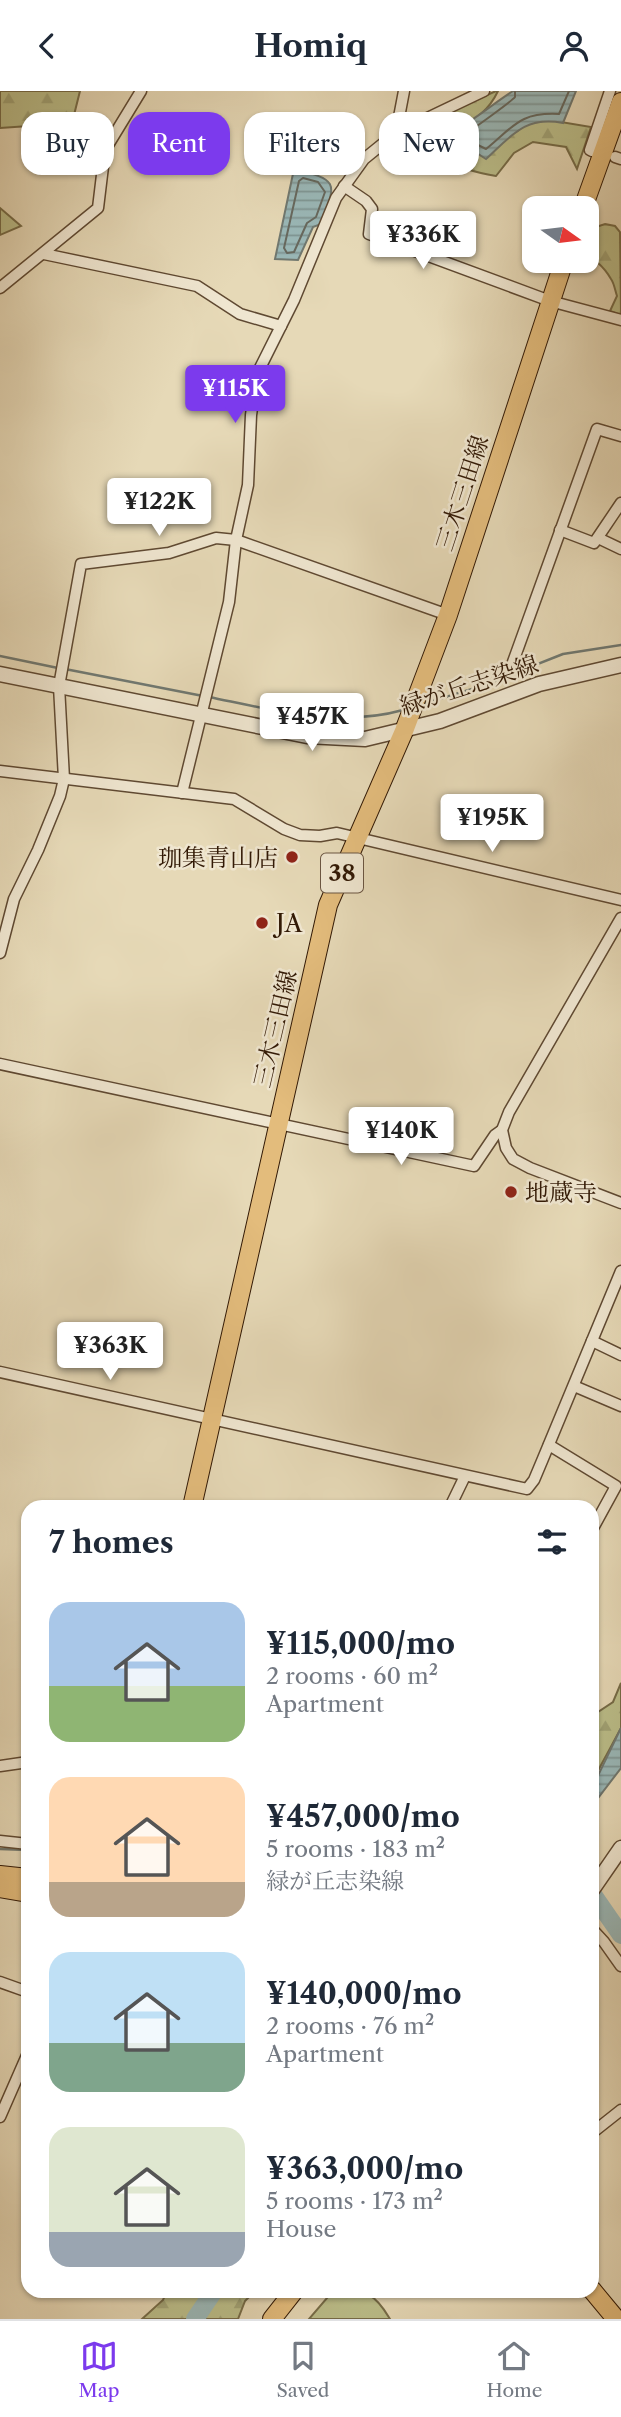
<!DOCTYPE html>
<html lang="en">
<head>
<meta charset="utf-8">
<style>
	:root { --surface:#fff; --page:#f6f6f7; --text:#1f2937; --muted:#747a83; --line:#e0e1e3; --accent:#7c3aed }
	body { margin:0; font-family:"Libre Caslon Text","Noto Serif JP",serif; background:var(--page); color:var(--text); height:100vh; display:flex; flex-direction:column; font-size:26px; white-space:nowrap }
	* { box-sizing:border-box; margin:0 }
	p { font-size:23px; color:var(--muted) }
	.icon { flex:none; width:38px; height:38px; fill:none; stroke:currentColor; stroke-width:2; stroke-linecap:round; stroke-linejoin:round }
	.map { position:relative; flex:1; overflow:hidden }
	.drawer { position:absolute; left:21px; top:1409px; width:578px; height:798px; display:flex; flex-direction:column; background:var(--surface); border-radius:21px; box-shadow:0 2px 5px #0004 }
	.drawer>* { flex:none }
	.banner { position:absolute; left:21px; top:21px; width:579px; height:63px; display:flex; gap:14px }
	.needle { width:46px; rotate:104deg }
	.fabs { position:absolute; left:522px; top:105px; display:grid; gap:14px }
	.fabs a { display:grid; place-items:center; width:77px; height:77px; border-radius:14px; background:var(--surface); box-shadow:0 2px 5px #0004; font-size:35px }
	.price { position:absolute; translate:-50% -60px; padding:0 16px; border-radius:7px; background:#fff; color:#222; font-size:23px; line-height:46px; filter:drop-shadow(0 2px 4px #0008) }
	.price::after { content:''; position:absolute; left:50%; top:42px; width:21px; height:16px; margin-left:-10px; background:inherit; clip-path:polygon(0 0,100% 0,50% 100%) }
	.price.current { background:var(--accent); color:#fff }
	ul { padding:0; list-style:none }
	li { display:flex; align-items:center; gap:21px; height:175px; padding:0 28px }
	li span { display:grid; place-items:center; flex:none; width:196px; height:140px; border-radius:21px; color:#555 }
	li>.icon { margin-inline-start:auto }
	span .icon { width:84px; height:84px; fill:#fffc; stroke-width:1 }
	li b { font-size:30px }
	h2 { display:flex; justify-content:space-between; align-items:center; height:84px; padding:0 28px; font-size:30px }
	.pill { padding:0 24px; border-radius:21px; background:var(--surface); box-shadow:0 2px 5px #0004; font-size:24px; line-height:63px }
	.pill.current { background:var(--accent); color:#fff }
	header { display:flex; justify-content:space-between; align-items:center; height:91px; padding:0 28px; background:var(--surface); font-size:32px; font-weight:700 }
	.menu { display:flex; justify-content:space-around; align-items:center; height:98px; border-top:2px solid var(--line); background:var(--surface); font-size:19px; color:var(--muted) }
	.menu a { display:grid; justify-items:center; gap:4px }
	.menu .current { color:var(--accent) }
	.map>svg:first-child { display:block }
	.forest { fill:url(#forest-firs); stroke:#766c48; stroke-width:2 }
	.pitch { fill:#bbbe8a; stroke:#766c48; stroke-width:2 }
	.water { fill:url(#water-rules); stroke:#707870; stroke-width:2 }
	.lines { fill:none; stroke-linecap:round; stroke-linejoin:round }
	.shore { stroke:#66685e; stroke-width:2 }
	.stream { stroke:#707870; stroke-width:2.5 }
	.river { stroke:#9ab8b8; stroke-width:18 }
	.minor-casing { stroke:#5f4932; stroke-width:13 }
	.tertiary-casing { stroke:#5f4932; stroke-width:17 }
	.primary-casing { stroke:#321905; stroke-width:20 }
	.minor { stroke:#efe6d0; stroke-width:10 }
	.tertiary { stroke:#efe6d0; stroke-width:14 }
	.primary { stroke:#e3bc7c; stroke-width:18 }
	.poi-dot { fill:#8f2418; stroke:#efe6d0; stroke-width:2.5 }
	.labels { text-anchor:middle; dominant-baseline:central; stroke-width:5; stroke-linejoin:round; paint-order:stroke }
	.shield { fill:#efe6d0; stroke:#6b5642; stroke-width:2 }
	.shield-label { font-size:23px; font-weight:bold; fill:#321905 }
	.street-label { font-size:24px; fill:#321905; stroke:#efe6d0 }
	.poi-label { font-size:24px; fill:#321905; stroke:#efe6d0; text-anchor:start }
</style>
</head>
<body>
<header><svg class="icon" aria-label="back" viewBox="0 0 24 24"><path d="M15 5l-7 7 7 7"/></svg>Homiq<svg class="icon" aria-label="person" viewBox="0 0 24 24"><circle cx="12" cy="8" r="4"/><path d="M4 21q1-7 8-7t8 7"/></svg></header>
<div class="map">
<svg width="621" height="2228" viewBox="0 0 621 2228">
	<defs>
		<pattern id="forest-firs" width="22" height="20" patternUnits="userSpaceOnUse" patternTransform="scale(1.75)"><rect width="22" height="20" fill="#bbbe8a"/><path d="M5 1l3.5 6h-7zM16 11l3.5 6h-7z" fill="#a1a376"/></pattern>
		<pattern id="water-rules" width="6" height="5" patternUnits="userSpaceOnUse" patternTransform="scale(1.75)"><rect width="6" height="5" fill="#9ab8b8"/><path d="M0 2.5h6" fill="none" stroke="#7e9594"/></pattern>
	</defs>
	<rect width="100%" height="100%" fill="#e6d9b7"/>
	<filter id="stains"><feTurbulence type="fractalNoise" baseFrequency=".00286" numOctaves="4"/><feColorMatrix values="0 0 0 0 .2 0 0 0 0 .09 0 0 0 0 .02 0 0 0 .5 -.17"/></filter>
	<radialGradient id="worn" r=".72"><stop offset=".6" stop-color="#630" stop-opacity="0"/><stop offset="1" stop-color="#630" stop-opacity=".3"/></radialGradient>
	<g class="forest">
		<path d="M0,0H80L72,32L0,37Z"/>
		<path d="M496,0H498C489,19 477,27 459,38L516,41L527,33L549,29L591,36L577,78L566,56L533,51L514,62L496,85C447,76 451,72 434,28Z"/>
		<path d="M0,117L21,135L0,144Z"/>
		<path d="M605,133L615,135L620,141L621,224L610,220L617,205C615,199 614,192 611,188C596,161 585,177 593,137Z"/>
		<path d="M621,1592V1637L592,1691V1625L613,1611Z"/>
		<path d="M167,2200H255L245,2210L238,2228H142L163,2209Z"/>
	</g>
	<path class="pitch" d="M333,2200C365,2200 373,2199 390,2228H309Z"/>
	<g class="water">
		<path d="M513,0H576L563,32C525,25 512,44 486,68L466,55L459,37C478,26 494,12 513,0Z"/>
		<path d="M294,78C340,89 336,92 321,133L313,136L298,169L275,168Z"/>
		<path d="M621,1637V1677L592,1715V1697Z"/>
	</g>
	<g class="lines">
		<g class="shore">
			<path d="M515,0C515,2 515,4 515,6C513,9 475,37 469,40L472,51L486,58C514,35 520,21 559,23L569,0"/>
			<path d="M303,87L318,91L325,101L316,126L307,132L294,161L287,162L284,157L299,90Z"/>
		</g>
		<g class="stream">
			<path d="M0,565L58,577"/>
			<path d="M65,578L203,605"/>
			<path d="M209,606C273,619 339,637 403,619"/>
			<path d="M423,613L482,595L563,563L621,554"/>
			<path d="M0,1758L28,1759"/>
		</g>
		<g class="river">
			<path d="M592,1802L621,1844"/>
			<path d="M195,2228L214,2200"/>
		</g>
		<defs>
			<g id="minor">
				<path d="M396,42L404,0"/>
				<path d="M592,60L590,59L610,0"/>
				<path d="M615,66L621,68"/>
				<path d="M344,95L366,110L372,118L369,143L550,210L621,229"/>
				<path d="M44,163L197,195L240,223L281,235"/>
				<path d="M0,197L98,117L105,59L141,0"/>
				<path d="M560,439L594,452L621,412"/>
				<path d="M598,447L621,458"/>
				<path d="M513,571L597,338L621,345"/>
				<path d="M0,680L234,708L284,738L300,744L320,745L337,742L621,809"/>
				<path d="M182,702L229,511L236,449L248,394L251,324L257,283L294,209L336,107L364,68L396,42L484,0"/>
				<path d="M621,827L509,1021L502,1039L506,1057L513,1068L530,1077L621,1112"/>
				<path d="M0,862L14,808L38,759L60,705L64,688L59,595L81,473L169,462L216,447L236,449L448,524"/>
				<path d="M0,973L474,1075L495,1044L502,1039"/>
				<path d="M592,1250L621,1264"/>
				<path d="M0,1281L527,1398L534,1389L542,1370L621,1180"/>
				<path d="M574,1295L621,1315"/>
				<path d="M549,1354L616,1395L592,1439"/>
				<path d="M450,1416L465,1385"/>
				<path d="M0,1675L28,1671"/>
				<path d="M0,1750L28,1753"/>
				<path d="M592,1838L604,1851L621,1875"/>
				<path d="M0,1891L28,1901"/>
				<path d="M0,2026L28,1962"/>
				<path d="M592,2042L621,2019"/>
			</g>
			<g id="tertiary">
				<path d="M0,583L307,645L365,648L440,630L539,593L621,574"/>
				<path d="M592,1799L621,1757"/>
			</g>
			<g id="primary">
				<path d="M583,117L621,11"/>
				<path d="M192,1416L328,814L404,640L448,524L564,170"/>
				<path d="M0,1784L28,1787"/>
				<path d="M0,1797L28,1802"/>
				<path d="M592,2199L616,2228"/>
				<path d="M272,2228L294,2200"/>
			</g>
		</defs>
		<use href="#minor" class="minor-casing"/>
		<use href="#tertiary" class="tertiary-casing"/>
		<use href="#primary" class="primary-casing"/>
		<use href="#minor" class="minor"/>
		<use href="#tertiary" class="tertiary"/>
		<use href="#primary" class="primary"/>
	</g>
	<g class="poi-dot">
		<circle cx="292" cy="766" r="7"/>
		<circle cx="262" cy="832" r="7"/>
		<circle cx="511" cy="1101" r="7"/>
	</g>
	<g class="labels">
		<rect class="shield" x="321" y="762.5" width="42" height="39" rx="5"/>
		<g class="shield-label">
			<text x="342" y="782">38</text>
		</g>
		<g class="street-label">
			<text transform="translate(462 402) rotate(-72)">三木三田線</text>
			<text transform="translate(469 594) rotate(-18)">緑が丘志染線</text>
			<text transform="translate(275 938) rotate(-77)">三木三田線</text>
		</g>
		<g class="poi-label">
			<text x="278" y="766" text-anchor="end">珈集青山店</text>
			<text x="276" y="832">JA</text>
			<text x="525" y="1101">地蔵寺</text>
		</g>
	</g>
	<rect width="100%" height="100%" filter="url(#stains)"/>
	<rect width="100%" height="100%" fill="url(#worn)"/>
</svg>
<div class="fabs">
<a><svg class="needle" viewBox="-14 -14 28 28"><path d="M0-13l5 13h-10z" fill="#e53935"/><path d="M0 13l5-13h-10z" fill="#747a83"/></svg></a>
</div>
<b class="price" style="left:423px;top:180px">¥336K</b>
<b class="price current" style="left:235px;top:334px">¥115K</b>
<b class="price" style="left:159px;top:447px">¥122K</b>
<b class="price" style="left:312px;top:662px">¥457K</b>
<b class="price" style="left:492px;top:763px">¥195K</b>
<b class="price" style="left:401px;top:1076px">¥140K</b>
<b class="price" style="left:110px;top:1291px">¥363K</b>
<div class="banner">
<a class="pill">Buy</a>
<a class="pill current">Rent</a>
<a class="pill">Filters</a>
<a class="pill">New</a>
</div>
<section class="drawer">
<h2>7 homes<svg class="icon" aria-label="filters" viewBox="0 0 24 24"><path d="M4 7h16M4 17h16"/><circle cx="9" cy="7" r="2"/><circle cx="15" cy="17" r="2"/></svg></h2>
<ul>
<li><span style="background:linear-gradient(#a9c7e8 60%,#8fb573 0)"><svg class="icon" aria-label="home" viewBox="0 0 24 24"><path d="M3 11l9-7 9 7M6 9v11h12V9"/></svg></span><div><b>¥115,000/mo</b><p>2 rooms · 60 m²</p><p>Apartment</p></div></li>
<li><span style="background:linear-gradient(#ffd9b3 75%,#b9a48a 0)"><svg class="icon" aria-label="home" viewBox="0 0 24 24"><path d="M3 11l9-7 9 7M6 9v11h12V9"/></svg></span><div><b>¥457,000/mo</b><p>5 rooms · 183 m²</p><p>緑が丘志染線</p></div></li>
<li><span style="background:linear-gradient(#bfe0f5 65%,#7fa58c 0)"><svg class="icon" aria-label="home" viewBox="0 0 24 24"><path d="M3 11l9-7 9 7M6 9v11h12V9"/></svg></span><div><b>¥140,000/mo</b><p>2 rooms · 76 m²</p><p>Apartment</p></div></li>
<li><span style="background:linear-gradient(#dfe7d0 75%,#9aa5b1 0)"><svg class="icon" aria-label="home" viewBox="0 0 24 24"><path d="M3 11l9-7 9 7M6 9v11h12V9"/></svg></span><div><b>¥363,000/mo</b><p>5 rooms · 173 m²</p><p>House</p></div></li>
</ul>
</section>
</div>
<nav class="menu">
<a class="current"><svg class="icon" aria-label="map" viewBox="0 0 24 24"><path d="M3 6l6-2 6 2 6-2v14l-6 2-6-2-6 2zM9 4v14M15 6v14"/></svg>Map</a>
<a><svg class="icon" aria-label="saved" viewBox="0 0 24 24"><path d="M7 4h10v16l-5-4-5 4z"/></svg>Saved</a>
<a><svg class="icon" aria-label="home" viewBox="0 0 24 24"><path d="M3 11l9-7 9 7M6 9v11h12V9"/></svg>Home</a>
</nav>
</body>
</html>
